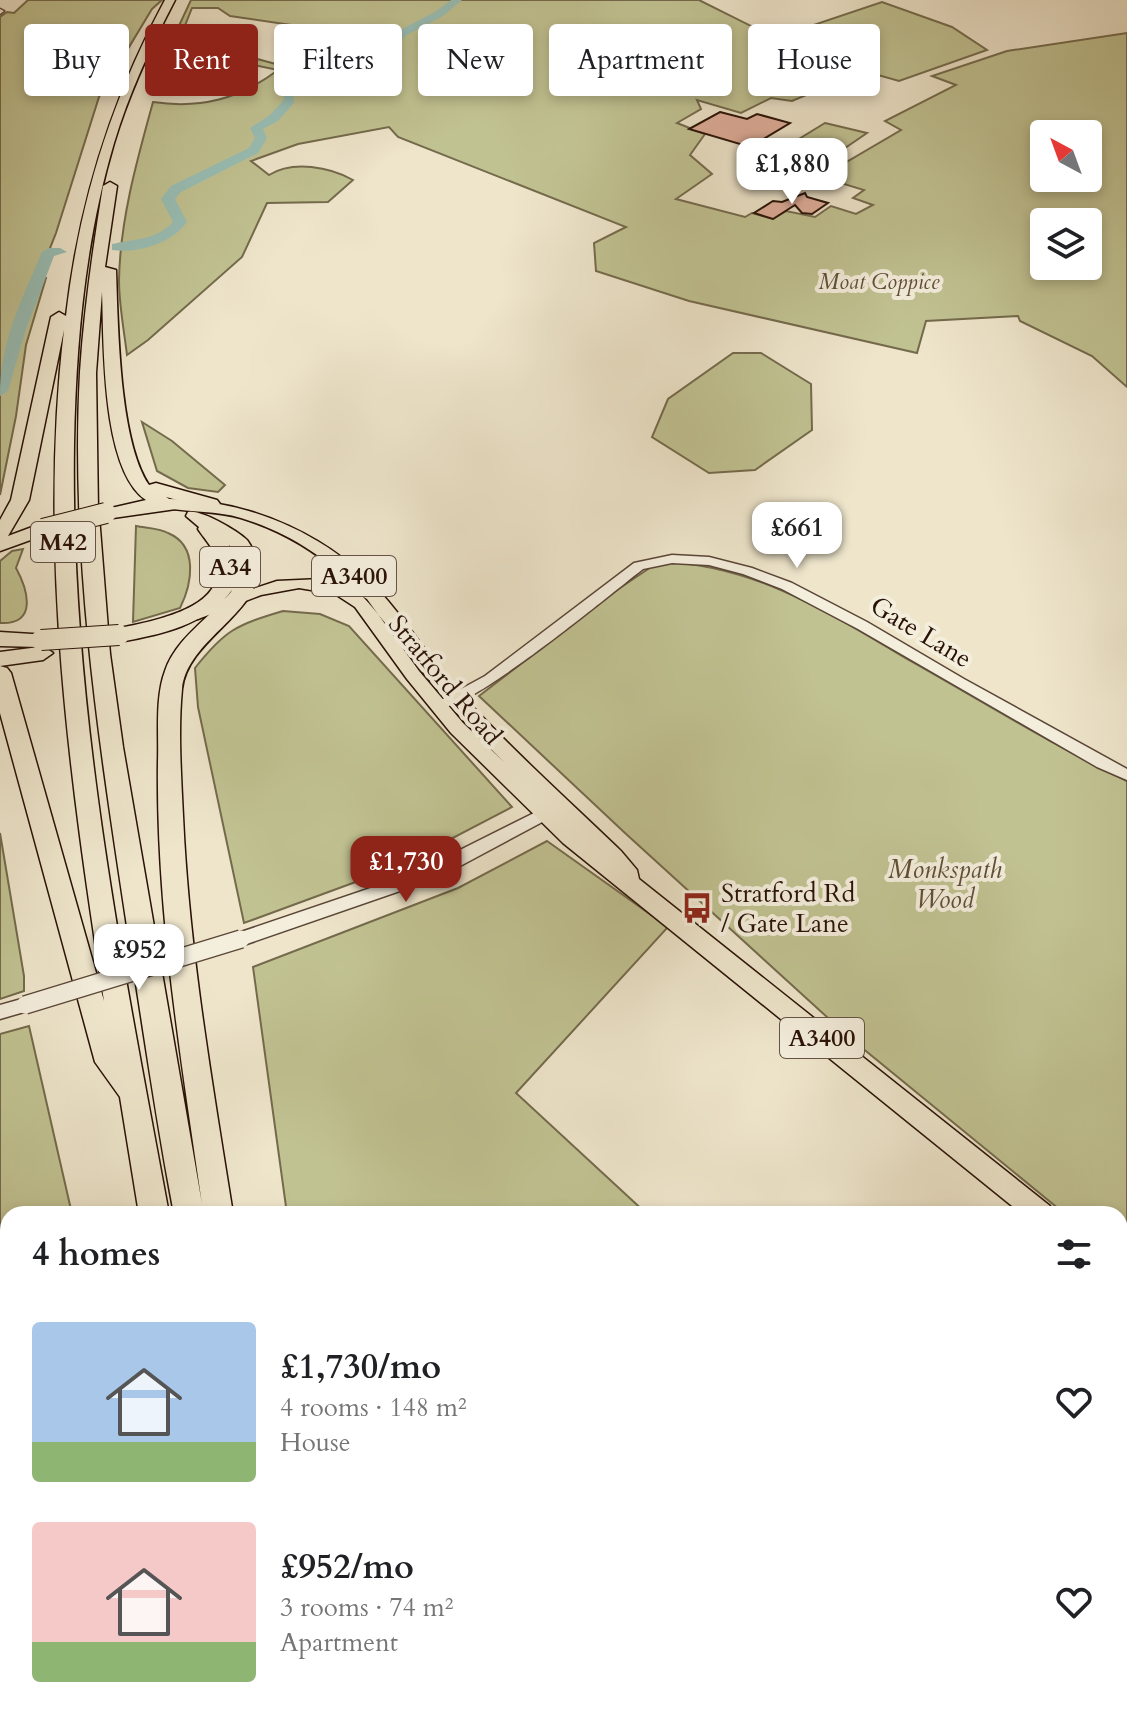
<!DOCTYPE html>
<html lang="en">
<head>
<meta charset="utf-8">
<style>
	:root { --surface:#fff; --page:#f2f2f2; --text:#202124; --muted:#757577; --accent:#8f2418 }
	body { margin:0; font-family:Cardo,serif; background:var(--page); color:var(--text); height:100vh; display:flex; flex-direction:column; font-size:30px; white-space:nowrap }
	* { box-sizing:border-box; margin:0 }
	p { font-size:26px; color:var(--muted) }
	.icon { flex:none; width:44px; height:44px; fill:none; stroke:currentColor; stroke-width:2; stroke-linecap:round; stroke-linejoin:round }
	.map { position:relative; flex:1; overflow:hidden }
	.panel { position:absolute; left:0px; top:1206px; width:1128px; height:514px; display:flex; flex-direction:column; background:var(--surface); border-radius:24px 24px 0 0; box-shadow:0 4px 12px #0003 }
	.panel>* { flex:none }
	.guide { position:absolute; left:24px; top:24px; width:1080px; height:72px; display:flex; gap:16px }
	.needle { width:52px; rotate:319deg }
	.tools { position:absolute; left:1030px; top:120px; display:grid; gap:16px }
	.tools a { display:grid; place-items:center; width:72px; height:72px; border-radius:8px; background:var(--surface); box-shadow:0 4px 12px #0003; font-size:40px }
	.price { position:absolute; translate:-50% -68px; padding:0 18px; border-radius:16px; background:#fff; color:#222; font-size:26px; line-height:52px; filter:drop-shadow(0 2px 4px #0008) }
	.price::after { content:''; position:absolute; left:50%; top:48px; width:24px; height:18px; margin-left:-12px; background:inherit; clip-path:polygon(0 0,100% 0,50% 100%) }
	.price.selected { background:var(--accent); color:#fff }
	ul { padding:0; list-style:none }
	li { display:flex; align-items:center; gap:24px; height:200px; padding:0 32px }
	li span { display:grid; place-items:center; flex:none; width:224px; height:160px; border-radius:8px; color:#555 }
	li>.icon { margin-inline-start:auto }
	span .icon { width:96px; height:96px; fill:#fffc; stroke-width:1 }
	li b { font-size:34px }
	h2 { display:flex; justify-content:space-between; align-items:center; height:96px; padding:0 32px; font-size:34px }
	.chip { padding:0 28px; border-radius:8px; background:var(--surface); box-shadow:0 4px 12px #0003; font-size:28px; line-height:72px }
	.chip.selected { background:var(--accent); color:#fff }
	.map>svg:first-child { display:block }
	.green { fill:#c1c292; stroke:#746a4c; stroke-width:2; fill-rule:evenodd }
	.lines { fill:none; stroke-linecap:round; stroke-linejoin:round }
	.river { fill:#99bfb6; fill-rule:evenodd }
	.building { fill:#dead99; stroke:#281106; stroke-width:2 }
	.minor-casing { stroke:#5a4637; stroke-width:3 }
	.major-casing { stroke:#281106; stroke-width:3 }
	.highway-casing { stroke:#281106; stroke-width:3 }
	.minor { fill:#f4eedd; fill-rule:evenodd }
	.major { fill:#eee5cb; fill-rule:evenodd }
	.highway { fill:#eee5cb; fill-rule:evenodd }
	.minor-bridge-casing { stroke:#5a4637; stroke-width:20; stroke-linecap:butt }
	.highway-bridge-casing { stroke:#281106; stroke-width:22; stroke-linecap:butt }
	.minor-bridge { stroke:#f4eedd; stroke-width:17 }
	.highway-bridge { stroke:#eee5cb; stroke-width:20 }
	.labels { text-anchor:middle; dominant-baseline:central; stroke-width:8; stroke-linejoin:round; paint-order:stroke }
	.far-park-label { font-size:22px; font-style:italic; fill:#5e4f37; stroke:#f4eedd }
	.shield { fill:#f4eedd; stroke:#655346; stroke-width:2 }
	.shield-label { font-size:24px; font-weight:bold; fill:#281106 }
	.street-label { font-size:26px; fill:#281106; stroke:#f4eedd }
	.park-label { font-size:26px; font-style:italic; fill:#5e4f37; stroke:#f4eedd }
	.poi-label { font-size:26px; fill:#281106; stroke:#f4eedd; text-anchor:start }
</style>
</head>
<body>
<div class="map">
<svg width="1127" height="1719" viewBox="0 0 1127 1719">
	<rect width="100%" height="100%" fill="#eee5cb"/>
	<filter id="stains"><feTurbulence type="fractalNoise" baseFrequency=".0025" numOctaves="4"/><feColorMatrix values="0 0 0 0 .2 0 0 0 0 .09 0 0 0 0 .02 0 0 0 .5 -.17"/></filter>
	<radialGradient id="worn" r=".72"><stop offset=".6" stop-color="#630" stop-opacity="0"/><stop offset="1" stop-color="#630" stop-opacity=".3"/></radialGradient>
	<g class="green">
		<path d="M28,0H162L152,9L99,97L56,233L39,276L46,278L26,345L16,416L0,495V17L7,12L14,13Z"/>
		<path d="M191,0H699L775,38L882,2L952,27L987,50L899,81L864,71L792,101L771,98L741,113L697,100L701,109L677,123L705,134L690,155L712,174L676,199L745,217L752,213L773,219L786,211L815,217L831,206L856,214L873,205L853,198L864,190L821,177L901,130L885,121L956,85L932,76L1007,51L1127,33V387L1092,356L1020,321L1018,316L926,321L917,353L689,301L596,271L594,243L626,227L398,137L389,127L298,144L251,161L269,175C293,160 330,167 353,180L328,202L267,203L242,257L148,340L127,355C124,330 119,305 119,280C120,220 137,160 153,102C200,109 240,99 278,70L215,57L174,53L169,63H165L163,60ZM192,8H218L230,16L332,31L324,33L283,66L180,38ZM1044,134H1088V178H1044ZM1044,222H1088V266H1044Z"/>
		<path d="M825,123L867,133L797,181L753,167Z"/>
		<path d="M733,353H761L811,384L812,430L755,470L709,473L652,437L668,399Z"/>
		<path d="M142,422L172,441L225,485L218,492L188,488L157,471Z"/>
		<path d="M136,526C146,528 159,528 168,533C199,546 192,584 180,608L133,622Z"/>
		<path d="M23,549L16,568C28,590 38,625 0,623V561L12,551Z"/>
		<path d="M660,561C757,566 826,611 907,659C980,700 1052,745 1127,781V1265L1120,1259V1214H1065L850,1038L625,833L479,696L614,592Z"/>
		<path d="M283,611L320,614L349,626L512,807L399,866L244,923L198,707L195,668C225,630 236,625 283,611Z"/>
		<path d="M0,833L24,976V991L0,999Z"/>
		<path d="M547,841L668,927L516,1093L647,1214H287L253,967L458,888Z"/>
		<path d="M29,1026L72,1214H8V1712H178L179,1719H0V1034Z"/>
	</g>
	<g class="lines">
		<g class="river">
			<path d="M451,0H462L443,16L405,36L387,58L293,94L294,103L278,121L263,129L267,138L258,153L181,192L175,199L187,222C172,243 138,254 112,250V244C134,239 157,240 173,222L161,199L171,186L249,148L255,138L250,128L270,115L284,100L283,90L379,54L398,31L435,12Z"/>
			<path d="M49,248H60L67,252L54,256L25,332L8,391L0,396C0,341 21,302 42,252Z"/>
		</g>
	</g>
	<g class="building">
		<path d="M720,112L747,119L757,114L790,123L750,147L689,129Z"/>
		<path d="M805,193L807,197L828,203L812,214L802,213L795,205L773,219L754,213L773,201L782,202Z"/>
	</g>
	<g class="lines">
		<defs>
			<g id="minor">
				<path d="M0,9L4,11L0,14Z"/>
				<path d="M672,555L709,557L752,568L792,583L867,622L964,679L1127,769V780L1097,767L858,629L782,589L743,574L709,565L672,563L643,569C613,592 468,713 439,707L437,704L439,701L485,676L634,563Z"/>
				<path d="M556,802L561,804L564,808L561,812L462,865L423,883L241,946L235,944L233,939L235,934L412,874Z"/>
				<path d="M25,998L31,1000L34,1005L31,1010L0,1019V1005Z"/>
			</g>
			<g id="major">
				<path d="M168,499C252,500 333,536 388,601C414,632 436,667 464,697C513,751 568,800 621,851L637,870L639,879L1050,1206L1053,1214H1022L563,843L451,733L407,679L355,607L335,594L299,588L261,595L198,619H186L184,615L186,611L277,581L321,579L347,587L367,599L419,671L463,723L505,763C479,737 453,711 431,682C373,608 337,548 241,518C215,510 188,513 163,507V501Z"/>
				<path d="M1120,1266L1127,1269V1298L1120,1295Z"/>
			</g>
			<g id="highway">
				<path d="M165,0H175C151,46 129,93 114,143C85,241 76,342 74,444C70,704 122,960 169,1214H139L120,1097L95,1062L0,713V666L7,668L11,673L104,1001C70,780 38,553 64,330L29,500L8,536L43,523L52,529L50,533L0,551V520L11,500L51,317L59,312L66,316C79,203 111,100 165,0Z"/>
				<path d="M110,182L117,186L105,267L116,270C118,325 119,441 149,485L156,483L217,500L220,504L211,509L166,497L179,505L176,509L106,519L99,516L110,654L123,747L202,1204C181,1058 156,910 158,762C159,733 155,698 165,671C176,638 210,618 231,592L232,590C207,625 159,635 119,642L109,635L112,630C147,621 234,611 215,555C212,546 203,537 198,529L199,527L186,516L188,512C201,509 238,531 247,540C251,545 256,556 257,562C266,611 187,638 182,689C178,730 181,774 183,816C189,950 212,1082 233,1214H174C156,1121 143,1027 128,933C100,748 70,560 80,372C84,310 93,248 103,186ZM102,292C104,342 101,470 146,500L98,511L96,373ZM229,545C236,550 238,562 237,570Z"/>
				<path d="M0,632L48,635L51,640L43,646L53,653L43,660L0,666V652L39,647L0,646Z"/>
				<path d="M223,1712H261L262,1719H224Z"/>
				<path d="M277,1712H315L317,1719H279Z"/>
			</g>
		</defs>
		<use href="#minor" class="minor-casing"/>
		<use href="#major" class="major-casing"/>
		<use href="#highway" class="highway-casing"/>
		<use href="#minor" class="minor"/>
		<use href="#major" class="major"/>
		<use href="#highway" class="highway"/>
		<defs>
			<path id="minor-bridge" d="M25,1005L241,939"/>
			<g id="highway-bridge">
				<path d="M43,529L106,513"/>
				<path d="M41,640L119,635"/>
			</g>
		</defs>
		<use href="#minor-bridge" class="minor-bridge-casing"/>
		<use href="#highway-bridge" class="highway-bridge-casing"/>
		<use href="#minor-bridge" class="minor-bridge"/>
		<use href="#highway-bridge" class="highway-bridge"/>
	</g>
	<defs>
		<symbol id="bus-bare" viewBox="-9 -9 18 18"><path d="M-5-6H5V4H4V6H2V4H-2V6H-4V4H-5ZM-3.5-4V0h7V-4ZM-3.5 1.2v1.5H-2V1.2ZM2 1.2v1.5H3.5V1.2Z" fill="#8f2418" stroke="#f4eedd" stroke-width="2.5" paint-order="stroke"/></symbol>
	</defs>
	<g fill-rule="evenodd">
		<use href="#bus-bare" x="675" y="886" width="44" height="44"/>
	</g>
	<g class="labels">
		<g class="far-park-label">
			<text x="879" y="282">Moat Coppice</text>
		</g>
		<g class="shield">
			<rect x="31" y="522" width="64" height="40" rx="6"/>
			<rect x="200" y="547" width="60" height="40" rx="6"/>
			<rect x="312" y="556" width="84" height="40" rx="6"/>
			<rect x="780" y="1018" width="84" height="40" rx="6"/>
		</g>
		<g class="shield-label">
			<text x="63" y="542">M42</text>
			<text x="230" y="567">A34</text>
			<text x="354" y="576">A3400</text>
			<text x="822" y="1038">A3400</text>
		</g>
		<g class="street-label">
			<text transform="translate(921 632) rotate(31)">Gate Lane</text>
			<text transform="translate(445 680) rotate(50)">Stratford Road</text>
		</g>
		<g class="park-label">
			<text x="945" y="869">Monkspath<tspan x="945" dy="30">Wood</tspan></text>
		</g>
		<g class="poi-label">
			<text x="721" y="893">Stratford Rd<tspan x="721" dy="30">/ Gate Lane</tspan></text>
		</g>
	</g>
	<rect width="100%" height="100%" filter="url(#stains)"/>
	<rect width="100%" height="100%" fill="url(#worn)"/>
</svg>
<div class="tools">
<a><svg class="needle" viewBox="-14 -14 28 28"><path d="M0-13l5 13h-10z" fill="#e53935"/><path d="M0 13l5-13h-10z" fill="#757577"/></svg></a>
<a><svg class="icon" aria-label="layers" viewBox="0 0 24 24"><path d="M12 4l9 5-9 5-9-5zM3 14l9 5 9-5"/></svg></a>
</div>
<b class="price" style="left:792px;top:206px">£1,880</b>
<b class="price" style="left:797px;top:570px">£661</b>
<b class="price selected" style="left:406px;top:904px">£1,730</b>
<b class="price" style="left:139px;top:992px">£952</b>
<div class="guide">
<a class="chip">Buy</a>
<a class="chip selected">Rent</a>
<a class="chip">Filters</a>
<a class="chip">New</a>
<a class="chip">Apartment</a>
<a class="chip">House</a>
</div>
<section class="panel">
<h2>4 homes<svg class="icon" aria-label="filters" viewBox="0 0 24 24"><path d="M4 7h16M4 17h16"/><circle cx="9" cy="7" r="2"/><circle cx="15" cy="17" r="2"/></svg></h2>
<ul>
<li><span style="background:linear-gradient(#a9c7e8 75%,#8fb573 0)"><svg class="icon" aria-label="home" viewBox="0 0 24 24"><path d="M3 11l9-7 9 7M6 9v11h12V9"/></svg></span><div><b>£1,730/mo</b><p>4 rooms · 148 m²</p><p>House</p></div><svg class="icon" aria-label="heart" viewBox="0 0 24 24"><path d="M12 20l-8-8c-3-5 5-10 8-4 3-6 11-1 8 4z"/></svg></li>
<li><span style="background:linear-gradient(#f6c9c9 75%,#8fb573 0)"><svg class="icon" aria-label="home" viewBox="0 0 24 24"><path d="M3 11l9-7 9 7M6 9v11h12V9"/></svg></span><div><b>£952/mo</b><p>3 rooms · 74 m²</p><p>Apartment</p></div><svg class="icon" aria-label="heart" viewBox="0 0 24 24"><path d="M12 20l-8-8c-3-5 5-10 8-4 3-6 11-1 8 4z"/></svg></li>
</ul>
</section>
</div>
</body>
</html>
